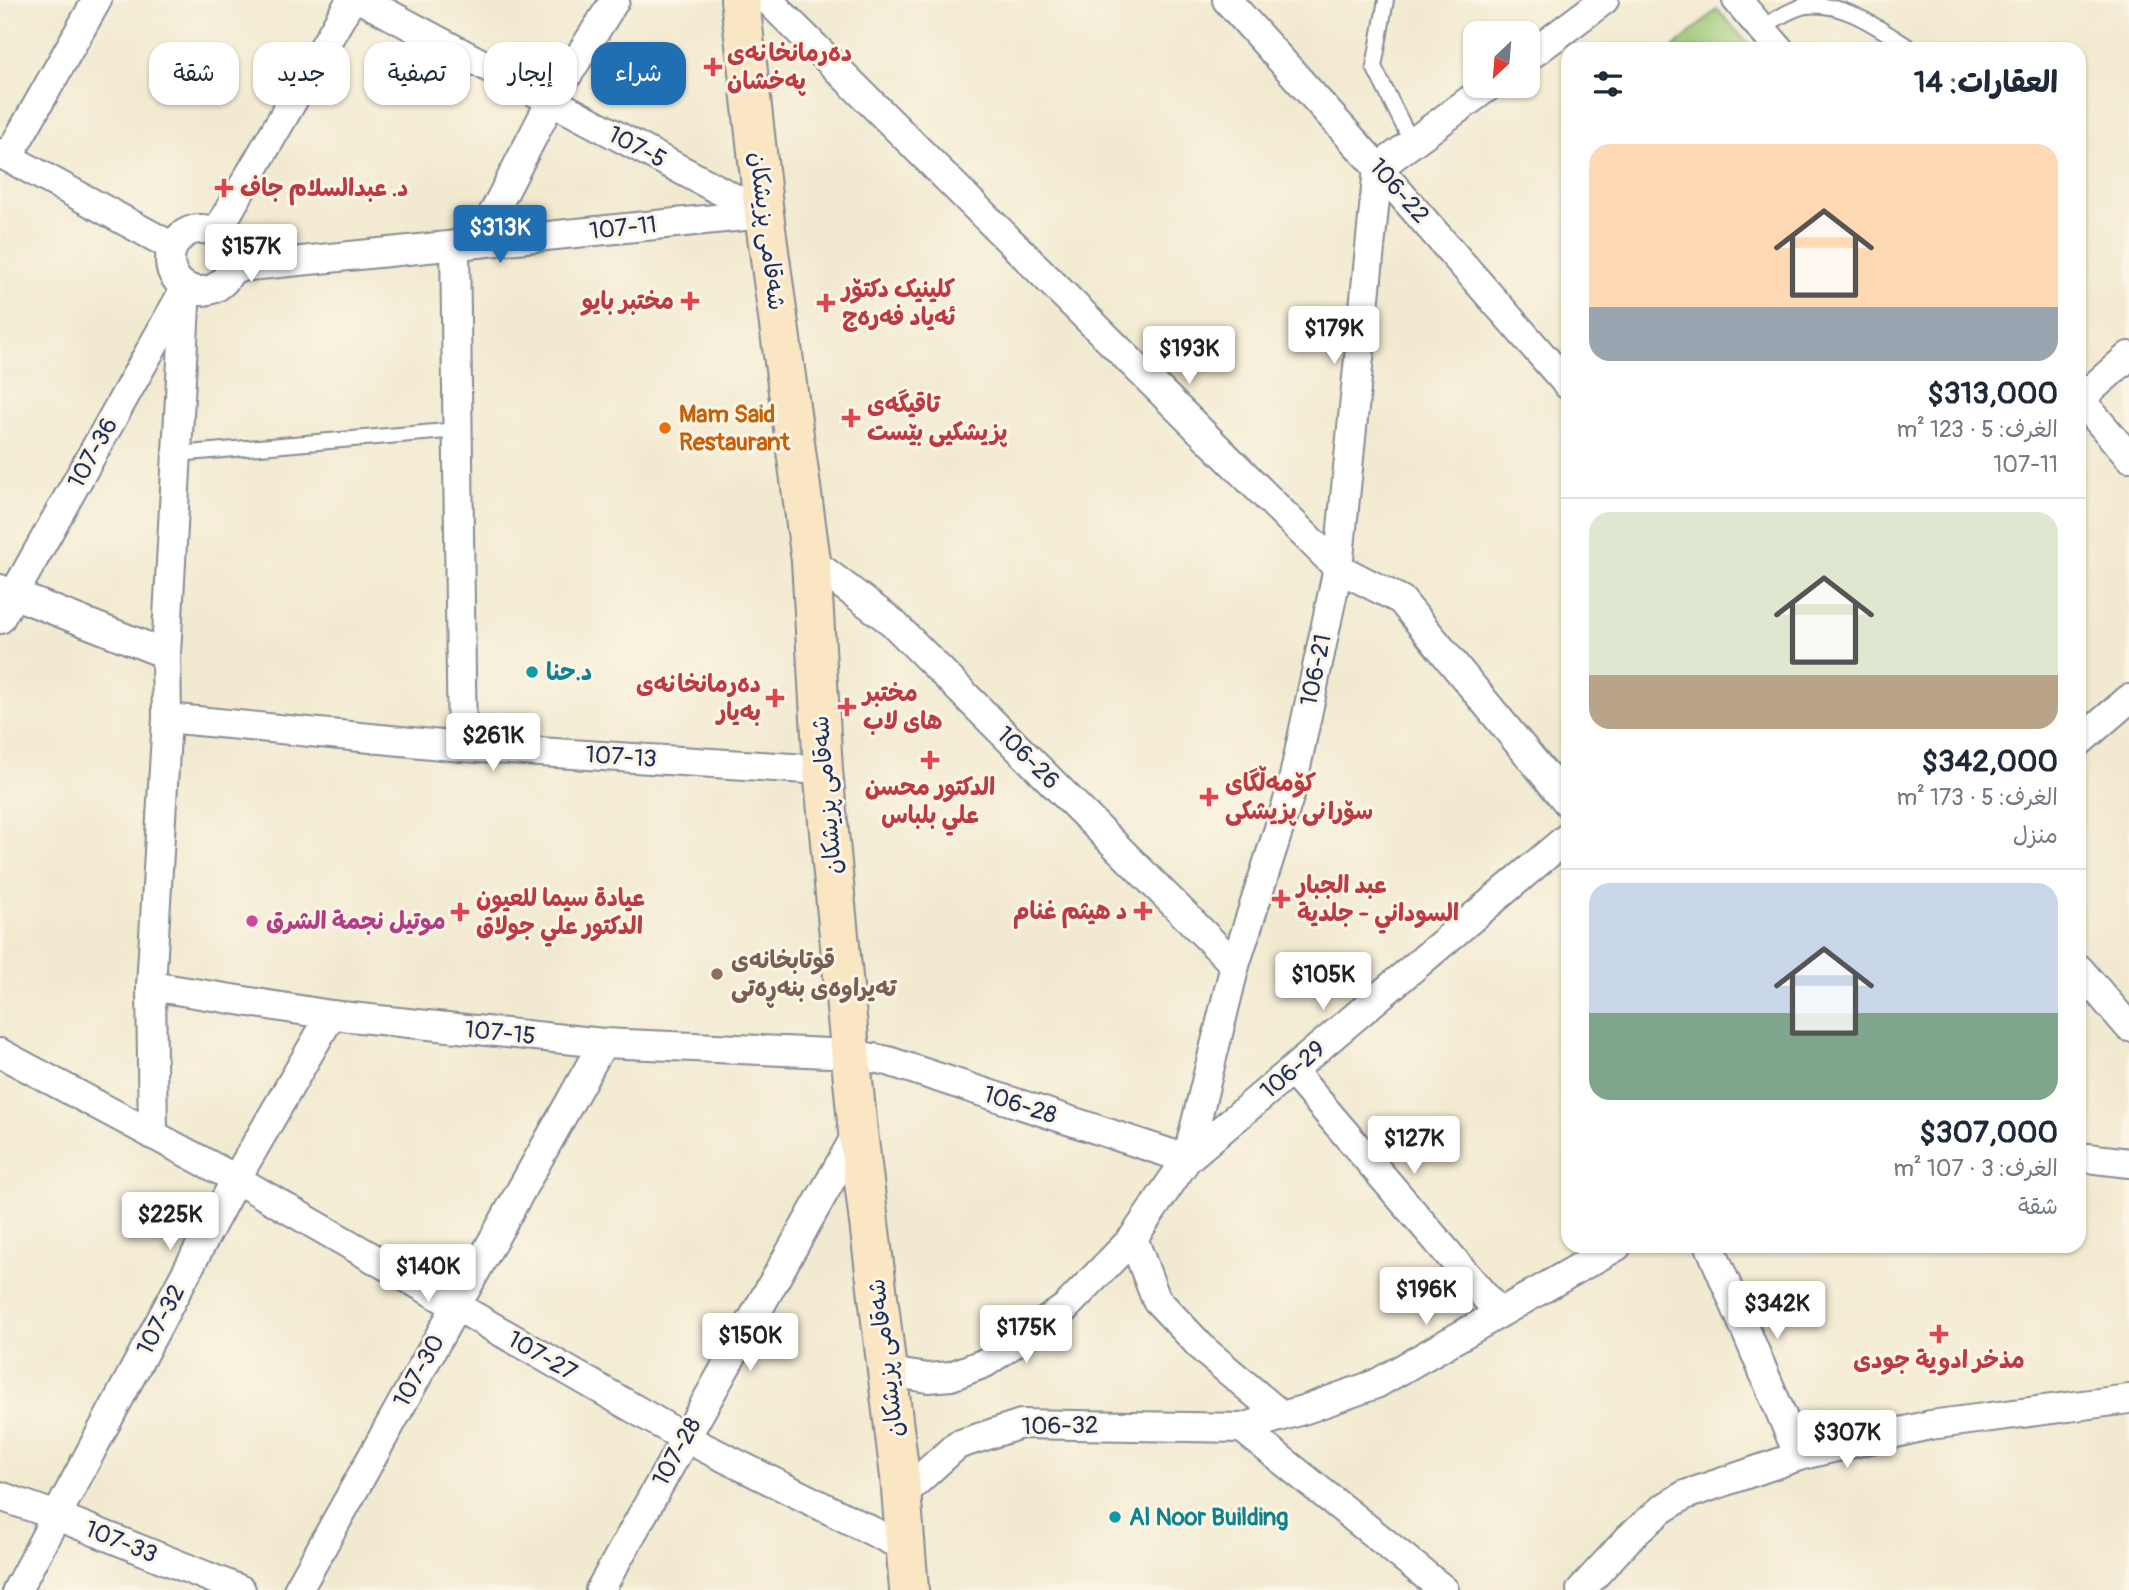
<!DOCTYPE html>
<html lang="ar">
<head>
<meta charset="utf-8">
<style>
	:root { --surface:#fff; --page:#f2f2f3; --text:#1f2937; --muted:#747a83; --line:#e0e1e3; --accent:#1f6fb2 }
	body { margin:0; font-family:Pangolin,"Playpen Sans Arabic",sans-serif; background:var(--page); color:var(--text); direction:rtl; height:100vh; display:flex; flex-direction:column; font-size:26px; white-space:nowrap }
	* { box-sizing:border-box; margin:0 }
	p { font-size:23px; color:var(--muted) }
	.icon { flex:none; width:38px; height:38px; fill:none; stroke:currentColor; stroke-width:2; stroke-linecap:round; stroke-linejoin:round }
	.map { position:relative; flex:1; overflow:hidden; direction:ltr }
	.drawer { position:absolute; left:1561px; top:42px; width:525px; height:1211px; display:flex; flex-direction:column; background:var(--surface); border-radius:21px; box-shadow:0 2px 5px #0004; direction:rtl }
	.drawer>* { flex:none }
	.guide { position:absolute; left:21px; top:42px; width:665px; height:63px; direction:rtl; display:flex; gap:14px }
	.needle { width:46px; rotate:206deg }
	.controls { position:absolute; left:1463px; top:21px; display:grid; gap:14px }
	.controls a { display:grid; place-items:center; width:77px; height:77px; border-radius:14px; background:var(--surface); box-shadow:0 2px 5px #0004; font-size:35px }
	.price { position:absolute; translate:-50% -60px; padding:0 16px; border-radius:7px; background:#fff; color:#222; font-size:23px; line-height:46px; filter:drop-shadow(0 2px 4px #0008) }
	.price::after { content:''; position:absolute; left:50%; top:42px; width:21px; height:16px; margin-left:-10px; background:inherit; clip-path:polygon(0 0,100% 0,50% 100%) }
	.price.on { background:var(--accent); color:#fff }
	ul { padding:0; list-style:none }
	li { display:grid; align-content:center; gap:14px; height:371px; padding:0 28px }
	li+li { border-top:2px solid var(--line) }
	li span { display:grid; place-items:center; height:217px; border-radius:21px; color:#555 }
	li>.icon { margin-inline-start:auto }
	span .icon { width:126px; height:126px; fill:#fffc; stroke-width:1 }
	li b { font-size:30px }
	h2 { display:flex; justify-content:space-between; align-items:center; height:84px; padding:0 28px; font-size:30px }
	.pill { padding:0 24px; border-radius:21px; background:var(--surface); box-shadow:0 2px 5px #0004; font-size:24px; line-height:63px }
	.pill.on { background:var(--accent); color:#fff }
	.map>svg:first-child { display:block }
	.green { fill:#99c471; stroke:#5a7a68; stroke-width:2 }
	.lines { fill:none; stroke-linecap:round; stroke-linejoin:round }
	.lane-casing { stroke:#868c97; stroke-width:18 }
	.street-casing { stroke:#868c97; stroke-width:32 }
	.secondary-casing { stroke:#868c97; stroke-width:42 }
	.lane { stroke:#fff; stroke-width:14 }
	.street { stroke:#fff; stroke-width:28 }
	.secondary { stroke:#fbe6c4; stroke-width:38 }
	.health-dot { fill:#e0444e; stroke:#fcf5e5; stroke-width:2.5 }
	.food-dot { fill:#e8710a; stroke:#fcf5e5; stroke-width:2.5 }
	.culture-dot { fill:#0f9aa8; stroke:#fcf5e5; stroke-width:2.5 }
	.hotel-dot { fill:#d1479c; stroke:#fcf5e5; stroke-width:2.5 }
	.education-dot { fill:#8d6e63; stroke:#fcf5e5; stroke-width:2.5 }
	.labels { text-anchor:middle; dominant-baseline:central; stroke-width:6; stroke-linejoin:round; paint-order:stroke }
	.health-label { font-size:24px; font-weight:bold; fill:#be3a42; stroke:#fcf5e5; text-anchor:start }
	.street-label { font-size:24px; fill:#1b2f5e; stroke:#fcf5e5 }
	.food-label { font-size:24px; font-weight:bold; fill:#c56008; stroke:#fcf5e5; text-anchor:start }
	.culture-label { font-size:24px; font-weight:bold; fill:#0d838f; stroke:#fcf5e5; text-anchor:start }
	.hotel-label { font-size:24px; font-weight:bold; fill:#b23c85; stroke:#fcf5e5; text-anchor:start }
	.education-label { font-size:24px; font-weight:bold; fill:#785e54; stroke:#fcf5e5; text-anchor:start }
</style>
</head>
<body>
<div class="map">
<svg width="2129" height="1590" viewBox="0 0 2129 1590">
	<rect width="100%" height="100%" fill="#fcf5e5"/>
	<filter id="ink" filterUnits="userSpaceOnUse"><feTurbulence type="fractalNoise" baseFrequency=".0143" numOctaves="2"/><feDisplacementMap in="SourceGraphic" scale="14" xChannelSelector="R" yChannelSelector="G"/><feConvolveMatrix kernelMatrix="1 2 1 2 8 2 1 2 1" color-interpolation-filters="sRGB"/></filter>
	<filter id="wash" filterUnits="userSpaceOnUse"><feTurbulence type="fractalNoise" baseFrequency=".00686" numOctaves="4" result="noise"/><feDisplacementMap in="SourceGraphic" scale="28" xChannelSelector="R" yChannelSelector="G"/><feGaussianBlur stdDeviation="1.57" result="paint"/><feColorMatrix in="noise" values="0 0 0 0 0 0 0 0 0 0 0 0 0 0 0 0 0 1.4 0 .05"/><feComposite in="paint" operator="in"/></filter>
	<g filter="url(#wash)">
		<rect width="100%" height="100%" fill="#f2ead0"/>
		<path class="green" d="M1717,9L1753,49H1672Z"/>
	</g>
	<g filter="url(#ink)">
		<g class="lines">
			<defs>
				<g id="lane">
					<path d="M1386,0L1374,67L1412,143"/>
					<path d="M1761,28C1774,21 1791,8 1806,6C1845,1 1881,30 1912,49"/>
					<path d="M177,454L458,430"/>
				</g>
				<g id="street">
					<path d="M362,0L764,214"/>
					<path d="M768,0L1338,568L1401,600L1568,803"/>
					<path d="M1227,0L1378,168L1568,385"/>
					<path d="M1737,0L1779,49"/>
					<path d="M1528,57L1604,0"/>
					<path d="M0,153L173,247"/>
					<path d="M8,157L97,0"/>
					<circle cx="201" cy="260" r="31"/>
					<path d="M216,233L351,0"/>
					<path d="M478,243L551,101L615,0"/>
					<path d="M455,245L462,747"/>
					<path d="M231,268L764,214"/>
					<path d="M2079,398L2129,457"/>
					<path d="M2079,400L2129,356"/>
					<path d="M811,561L892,622L1235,965"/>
					<path d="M0,589L166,654"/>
					<path d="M0,619L183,292"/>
					<path d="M167,718L462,747L823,770"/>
					<path d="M2079,742L2129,699"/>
					<path d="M2079,969L2129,1027"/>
					<path d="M151,986L331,1015L603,1043L852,1054L888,1061L1187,1159L1235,965L1291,791L1338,568L1378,168L1489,86"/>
					<path d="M0,1053L236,1179L685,1438L906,1548"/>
					<path d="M1292,1071L1499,1313"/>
					<path d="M153,1135L151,986L167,718L166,654L186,287"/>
					<path d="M2079,1157L2129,1163"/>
					<path d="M1133,1238L1156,1299L1205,1351L1282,1416"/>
					<path d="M1710,1246L1799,1456"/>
					<path d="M886,1363L902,1374L928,1378L951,1376L985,1363L1065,1308L1133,1238L1187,1159L1568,837"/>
					<path d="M1242,1428L1444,1590"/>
					<path d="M0,1496L57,1516L241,1590"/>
					<path d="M901,1496L957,1445L1021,1424L1242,1428L1306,1409L1376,1384L1617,1246"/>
					<path d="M17,1590L236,1179L331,1015"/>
					<path d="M298,1590L603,1043"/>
					<path d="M600,1590L858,1132"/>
					<path d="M1581,1590L1629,1538L1662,1509L1685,1495L1799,1456L1930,1425L2129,1399"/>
				</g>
				<path id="secondary" d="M740,0L764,214L811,561L823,770L858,1132L900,1477L909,1590"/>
			</defs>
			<use href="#lane" class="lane-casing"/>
			<use href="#street" class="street-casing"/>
			<use href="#secondary" class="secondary-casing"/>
			<use href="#lane" class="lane"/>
			<use href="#street" class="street"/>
			<use href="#secondary" class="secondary"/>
		</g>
	</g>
	<g class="health-dot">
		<path d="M709.5 56.5h7v7h7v7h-7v7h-7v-7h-7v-7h7z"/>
		<path d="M220.5 177.5h7v7h7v7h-7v7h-7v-7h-7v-7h7z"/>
		<path d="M686.5 290.5h7v7h7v7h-7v7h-7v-7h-7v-7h7z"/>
		<path d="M822.5 292.5h7v7h7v7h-7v7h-7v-7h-7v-7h7z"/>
		<path d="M847.5 407.5h7v7h7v7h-7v7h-7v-7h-7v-7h7z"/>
		<path d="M771.5 687.5h7v7h7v7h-7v7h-7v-7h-7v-7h7z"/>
		<path d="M843.5 696.5h7v7h7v7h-7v7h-7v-7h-7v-7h7z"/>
		<path d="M926.5 749.5h7v7h7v7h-7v7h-7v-7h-7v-7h7z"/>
		<path d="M1205.5 786.5h7v7h7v7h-7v7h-7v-7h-7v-7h7z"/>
		<path d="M1277.5 888.5h7v7h7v7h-7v7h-7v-7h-7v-7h7z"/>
		<path d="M1139.5 900.5h7v7h7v7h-7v7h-7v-7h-7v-7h7z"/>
		<path d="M456.5 901.5h7v7h7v7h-7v7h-7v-7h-7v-7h7z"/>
		<path d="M1935.5 1323.5h7v7h7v7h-7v7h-7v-7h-7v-7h7z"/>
	</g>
	<circle class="food-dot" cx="665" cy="428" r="7"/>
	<g class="culture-dot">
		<circle cx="532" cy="672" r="7"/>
		<circle cx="1115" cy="1517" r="7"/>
	</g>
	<circle class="hotel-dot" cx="252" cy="921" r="7"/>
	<circle class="education-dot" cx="717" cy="974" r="7"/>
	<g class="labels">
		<g class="health-label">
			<text x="727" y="53">دەرمانخانەی<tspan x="727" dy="28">پەخشان</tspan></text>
			<text x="240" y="188">د. عبدالسلام جاف</text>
			<text x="842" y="289">کلینیک دکتۆر<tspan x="842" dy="28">ئەیاد فەرەج</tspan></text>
			<text x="674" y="301" text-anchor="end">مختبر بايو</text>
			<text x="867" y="404">تاقیگەی<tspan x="867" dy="28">پزیشکیی بێست</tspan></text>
			<text x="761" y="684" text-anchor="end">دەرمانخانەی<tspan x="761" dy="28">بەیار</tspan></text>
			<text x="863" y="693">مختبر<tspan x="863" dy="28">هاى لاب</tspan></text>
			<text x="1225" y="783">کۆمەڵگای<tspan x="1225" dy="28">سۆرانی پزیشکی</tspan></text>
			<text x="930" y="787" text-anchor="middle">الدكتور محسن<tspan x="930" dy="28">علي بلباس</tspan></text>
			<text x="1297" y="885">عبد الجبار<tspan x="1297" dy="28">السوداني - جلدية</tspan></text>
			<text x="476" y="898">عيادة سيما للعيون<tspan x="476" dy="28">الدكتور علي جولاق</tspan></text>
			<text x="1127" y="911" text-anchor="end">د هيثم غنام</text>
			<text x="1939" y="1360" text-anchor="middle">مذخر ادوية جودى</text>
		</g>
		<g class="street-label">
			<text transform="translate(637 147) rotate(28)">107-5</text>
			<text transform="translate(1399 191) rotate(49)">106-22</text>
			<text transform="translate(623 228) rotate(-6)">107-11</text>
			<text transform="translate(767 231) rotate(83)">شەقامی پزیشکان</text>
			<text transform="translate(93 453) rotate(-61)">107-36</text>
			<text transform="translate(1316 670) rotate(-78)">106-21</text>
			<text transform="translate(621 757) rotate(4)">107-13</text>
			<text transform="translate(1028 758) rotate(45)">106-26</text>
			<text transform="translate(827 795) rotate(-95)">شەقامی پزیشکان</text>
			<text transform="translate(500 1033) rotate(6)">107-15</text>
			<text transform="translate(1293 1070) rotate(-40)">106-29</text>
			<text transform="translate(1020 1105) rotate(18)">106-28</text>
			<text transform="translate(161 1320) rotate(-62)">107-32</text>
			<text transform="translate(542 1356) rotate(30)">107-27</text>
			<text transform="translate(886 1358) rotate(-97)">شەقامی پزیشکان</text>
			<text transform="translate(419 1371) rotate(-61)">107-30</text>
			<text transform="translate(1060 1426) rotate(-1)">106-32</text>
			<text transform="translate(677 1452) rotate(-61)">107-28</text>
			<text transform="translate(121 1542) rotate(22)">107-33</text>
		</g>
		<g class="food-label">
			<text x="679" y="414">Mam Said<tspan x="679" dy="28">Restaurant</tspan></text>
		</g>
		<g class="culture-label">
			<text x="546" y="672">د.حنا</text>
			<text x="1129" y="1517">Al Noor Building</text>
		</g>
		<g class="hotel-label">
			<text x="266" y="921">موتيل نجمة الشرق</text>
		</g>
		<g class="education-label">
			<text x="731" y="960">قوتابخانه‌ی<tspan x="731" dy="28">ته‌یراوه‌ی بنه‌ڕه‌تی</tspan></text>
		</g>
	</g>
</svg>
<div class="controls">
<a><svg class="needle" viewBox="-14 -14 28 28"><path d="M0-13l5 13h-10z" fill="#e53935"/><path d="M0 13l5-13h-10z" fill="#747a83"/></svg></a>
</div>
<b class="price on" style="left:500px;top:265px">$313K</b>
<b class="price" style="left:251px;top:284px">$157K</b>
<b class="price" style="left:1334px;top:366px">$179K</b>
<b class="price" style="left:1189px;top:386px">$193K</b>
<b class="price" style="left:493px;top:773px">$261K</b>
<b class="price" style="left:1323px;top:1012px">$105K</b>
<b class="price" style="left:1414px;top:1176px">$127K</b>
<b class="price" style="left:170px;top:1252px">$225K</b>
<b class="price" style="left:428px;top:1304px">$140K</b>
<b class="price" style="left:1426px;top:1327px">$196K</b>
<b class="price" style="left:1777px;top:1341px">$342K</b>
<b class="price" style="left:1026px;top:1365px">$175K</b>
<b class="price" style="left:750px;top:1373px">$150K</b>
<b class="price" style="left:1847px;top:1470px">$307K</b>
<div class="guide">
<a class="pill on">شراء</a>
<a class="pill">إيجار</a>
<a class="pill">تصفية</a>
<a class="pill">جديد</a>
<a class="pill">شقة</a>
</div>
<section class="drawer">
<h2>العقارات: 14<svg class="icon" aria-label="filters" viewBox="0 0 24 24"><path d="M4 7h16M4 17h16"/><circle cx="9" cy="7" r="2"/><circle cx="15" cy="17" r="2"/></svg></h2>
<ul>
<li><span style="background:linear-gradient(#ffd9b3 75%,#9aa5b1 0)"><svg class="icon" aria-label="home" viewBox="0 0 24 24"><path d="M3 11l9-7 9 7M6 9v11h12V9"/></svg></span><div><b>$313,000</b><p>الغرف: 5 · 123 m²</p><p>107-11</p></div></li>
<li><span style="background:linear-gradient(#dfe7d0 75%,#b9a48a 0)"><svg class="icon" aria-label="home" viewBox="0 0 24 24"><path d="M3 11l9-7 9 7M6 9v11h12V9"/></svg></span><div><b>$342,000</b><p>الغرف: 5 · 173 m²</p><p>منزل</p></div></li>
<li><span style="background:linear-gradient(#c9d6e8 60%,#7fa58c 0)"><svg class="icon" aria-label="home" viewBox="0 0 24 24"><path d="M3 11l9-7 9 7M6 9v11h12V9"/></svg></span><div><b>$307,000</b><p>الغرف: 3 · 107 m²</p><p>شقة</p></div></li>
</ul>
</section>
</div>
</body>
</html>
